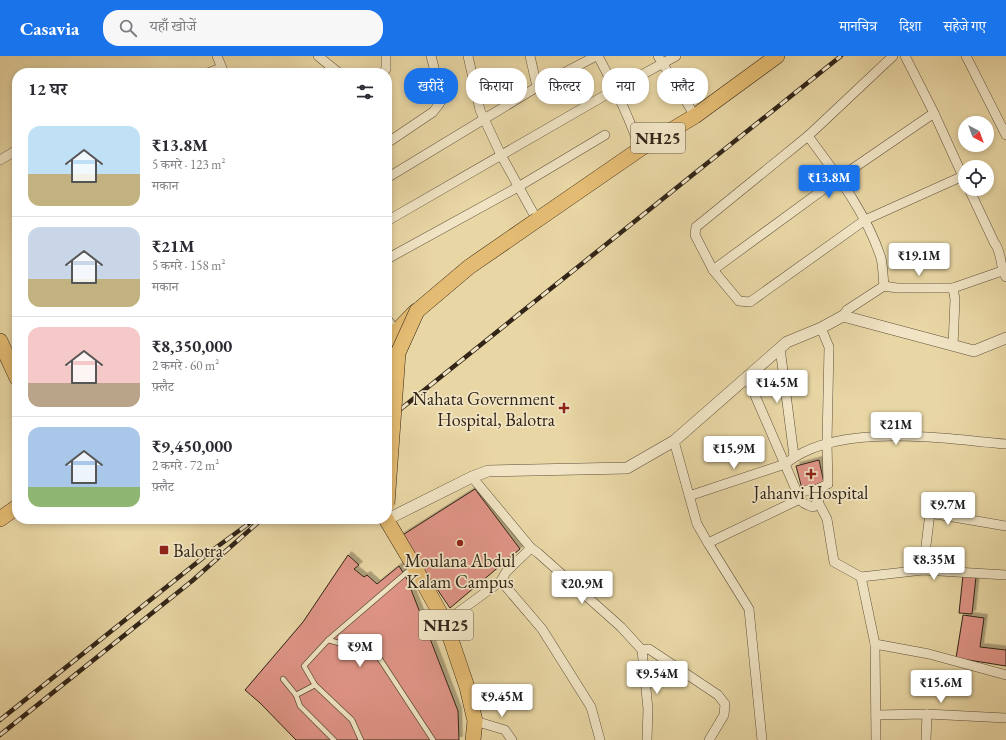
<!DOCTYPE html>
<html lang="hi">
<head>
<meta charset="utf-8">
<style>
	:root { --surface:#fff; --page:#f7f7f7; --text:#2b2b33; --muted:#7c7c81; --line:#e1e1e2; --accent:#1a73e8 }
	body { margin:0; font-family:"EB Garamond","Noto Serif Devanagari",serif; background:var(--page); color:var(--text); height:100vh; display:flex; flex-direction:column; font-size:15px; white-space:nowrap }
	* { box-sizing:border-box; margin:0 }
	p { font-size:13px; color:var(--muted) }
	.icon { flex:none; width:22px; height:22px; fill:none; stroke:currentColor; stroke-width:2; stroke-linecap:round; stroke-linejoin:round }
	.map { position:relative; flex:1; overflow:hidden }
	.panel { position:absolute; left:12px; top:12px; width:380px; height:456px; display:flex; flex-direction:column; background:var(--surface); border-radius:16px; box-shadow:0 2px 6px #0003 }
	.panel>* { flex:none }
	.banner { position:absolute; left:404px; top:12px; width:380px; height:36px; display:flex; gap:8px }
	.needle { width:26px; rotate:139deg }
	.fabs { position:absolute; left:958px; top:60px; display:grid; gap:8px }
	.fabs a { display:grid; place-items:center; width:36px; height:36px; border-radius:50%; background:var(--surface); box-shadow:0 2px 6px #0003; font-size:20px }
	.price { position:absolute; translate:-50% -34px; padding:0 9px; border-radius:4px; background:#fff; color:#222; font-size:13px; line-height:26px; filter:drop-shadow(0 1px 2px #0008) }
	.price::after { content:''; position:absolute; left:50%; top:24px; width:12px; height:9px; margin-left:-6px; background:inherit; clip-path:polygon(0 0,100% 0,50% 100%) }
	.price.current { background:var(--accent); color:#fff }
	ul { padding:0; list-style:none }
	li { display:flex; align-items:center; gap:12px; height:100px; padding:0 16px }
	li+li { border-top:1px solid var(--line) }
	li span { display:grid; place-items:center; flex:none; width:112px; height:80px; border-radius:12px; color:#555 }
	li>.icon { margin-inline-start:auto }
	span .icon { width:48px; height:48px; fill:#fffc; stroke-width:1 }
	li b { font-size:17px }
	h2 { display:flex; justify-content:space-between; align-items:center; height:48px; padding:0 16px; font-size:17px }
	.pill { padding:0 14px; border-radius:16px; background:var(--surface); box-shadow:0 2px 6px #0003; font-size:14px; line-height:36px }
	.pill.current { background:var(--accent); color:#fff }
	header { display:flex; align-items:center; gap:24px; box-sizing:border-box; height:56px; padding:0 20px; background:var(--accent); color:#fff }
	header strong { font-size:19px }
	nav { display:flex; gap:22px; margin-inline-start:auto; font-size:14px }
	.search { width:280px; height:36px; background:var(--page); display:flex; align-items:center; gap:10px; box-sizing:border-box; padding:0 14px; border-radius:16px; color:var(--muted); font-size:15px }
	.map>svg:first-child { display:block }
	.building { fill:#df9486; stroke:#322518; filter:url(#shadow) }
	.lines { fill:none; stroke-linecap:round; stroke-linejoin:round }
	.service-casing { stroke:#60513b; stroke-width:6 }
	.minor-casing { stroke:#60513b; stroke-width:10 }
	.tertiary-casing { stroke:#60513b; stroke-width:12 }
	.primary-casing { stroke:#322518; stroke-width:16 }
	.trunk-casing { stroke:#322518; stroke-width:16 }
	.service { stroke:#f0e4c4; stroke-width:4.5 }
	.minor { stroke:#f0e4c4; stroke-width:9 }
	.tertiary { stroke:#f0e4c4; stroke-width:11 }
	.primary { stroke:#e4bb72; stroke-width:15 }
	.trunk { stroke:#e4bb72; stroke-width:15 }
	.rail-casing { stroke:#322518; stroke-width:4.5 }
	.rail { stroke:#f0e4c4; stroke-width:3; stroke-dasharray:9; stroke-linecap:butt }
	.trunk-bridge-casing { stroke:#322518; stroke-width:16; stroke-linecap:butt }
	.trunk-bridge { stroke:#e4bb72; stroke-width:15 }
	.poi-dot { fill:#8f2418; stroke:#f0e4c4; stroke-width:1.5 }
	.labels { text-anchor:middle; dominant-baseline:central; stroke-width:3.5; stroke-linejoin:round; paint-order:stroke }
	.shield { fill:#f0e4c4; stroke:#6b5e4c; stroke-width:1 }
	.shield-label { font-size:17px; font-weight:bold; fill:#322518 }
	.poi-label { font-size:18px; fill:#322518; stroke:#f0e4c4 }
</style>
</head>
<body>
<header>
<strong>Casavia</strong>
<div class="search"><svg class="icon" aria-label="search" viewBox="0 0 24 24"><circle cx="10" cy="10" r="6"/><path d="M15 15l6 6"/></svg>यहाँ खोजें</div>
<nav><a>मानचित्र</a><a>दिशा</a><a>सहेजे गए</a></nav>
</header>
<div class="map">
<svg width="1006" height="684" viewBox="0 0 1006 684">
	<defs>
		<filter id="shadow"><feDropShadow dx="3.5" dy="-3.5" stdDeviation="0" flood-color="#0004"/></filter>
	</defs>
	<rect width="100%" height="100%" fill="#e8d6a4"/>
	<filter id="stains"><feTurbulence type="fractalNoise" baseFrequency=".005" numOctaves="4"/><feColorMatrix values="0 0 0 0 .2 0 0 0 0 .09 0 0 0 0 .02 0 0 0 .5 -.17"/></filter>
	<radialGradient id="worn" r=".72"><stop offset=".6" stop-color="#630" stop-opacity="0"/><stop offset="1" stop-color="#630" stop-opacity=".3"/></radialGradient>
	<g class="building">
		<path d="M819,404L824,427L802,433L796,410Z"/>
		<path d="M475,433L520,493L450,552L401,480Z"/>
		<path d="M348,499L359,509L354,513L364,521L367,519L377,528L399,510L407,523L458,655L459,684H296L260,647L245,634L303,566Z"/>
		<path d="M963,519L976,521L972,558L959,557Z"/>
		<path d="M963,559L984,562L980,591L1006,594V610L956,602Z"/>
	</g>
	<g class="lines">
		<defs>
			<g id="service">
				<path d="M328,584L413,511"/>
				<path d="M283,623L296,639"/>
				<path d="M315,629L296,639L300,650L334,684"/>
				<path d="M361,684L352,664L315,629L304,610L328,584L376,597L433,684"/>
			</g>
			<g id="minor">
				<path d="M217,0L224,17"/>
				<path d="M318,0L339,17"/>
				<path d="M468,0L480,54L501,99L537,164"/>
				<path d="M530,0L537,31"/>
				<path d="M598,0C614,30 629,60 640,93"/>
				<path d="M658,0L695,60"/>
				<path d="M893,0L808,80L696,171L695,179L713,214L739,245L750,246L865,164L963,120"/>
				<path d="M905,0L934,57L965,125"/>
				<path d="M966,0L1006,79"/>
				<path d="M208,17L221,12"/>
				<path d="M383,17L386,13V0"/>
				<path d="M808,80C836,118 866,156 881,202C883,210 883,221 884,230"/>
				<path d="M387,87L433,56L440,47L439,31L431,0"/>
				<path d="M0,104L17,94"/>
				<path d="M387,122L537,31L596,0"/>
				<path d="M969,133L994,186C1003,198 999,209 1006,221"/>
				<path d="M387,165L616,33L676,0"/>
				<path d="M387,203L518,131L605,79"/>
				<path d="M713,214L839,122L934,57"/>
				<path d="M843,260L847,254L884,230L897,232H953L1002,215"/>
				<path d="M387,263L392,270L387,275"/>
				<path d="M953,290L955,243L953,232"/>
				<path d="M780,292L794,400"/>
				<path d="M674,385L697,468L708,487L749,553L762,684"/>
				<path d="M472,421L531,492L538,497L621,571L642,594L648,653L647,684"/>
				<path d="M807,434L813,435L819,442L818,446L813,451C805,448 799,447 800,437Z"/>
				<path d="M813,435L828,428L827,387L829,291L821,272"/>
				<path d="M689,440L785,408C837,365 943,383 1006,388"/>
				<path d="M818,446L827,463L834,506L861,521L875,588L876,684"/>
				<path d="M708,487L800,443L747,321"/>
				<path d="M923,514L930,457L1006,470"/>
				<path d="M861,521L923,514L1006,519"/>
				<path d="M501,525L542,573L591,651L600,684"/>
				<path d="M445,566L501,525L506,516L531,492"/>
				<path d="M875,588L929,598L1006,619"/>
				<path d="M642,594L649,593L718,639L725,648L724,659L709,684"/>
				<path d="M876,659L927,658L1006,662"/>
				<path d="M475,665L505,674L512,684"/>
				<path d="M926,684L927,658"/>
			</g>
			<path id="tertiary" d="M386,464L472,421L488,415L627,412L674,385L787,286L821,272L843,260L974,295L1006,282"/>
			<g id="primary">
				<path d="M0,285L17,322"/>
				<path d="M387,285L416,255"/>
				<path d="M0,463L17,451"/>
			</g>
			<g id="trunk">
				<path d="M537,164L640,93L695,60L777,0"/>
				<path d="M386,463L414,510L445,566L467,631L475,665L473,684"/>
			</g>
		</defs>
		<use href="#service" class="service-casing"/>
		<use href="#minor" class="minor-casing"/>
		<use href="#tertiary" class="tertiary-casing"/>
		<use href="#primary" class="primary-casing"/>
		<use href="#trunk" class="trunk-casing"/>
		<use href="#service" class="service"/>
		<use href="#minor" class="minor"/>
		<use href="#tertiary" class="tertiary"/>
		<use href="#primary" class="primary"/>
		<use href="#trunk" class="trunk"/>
		<defs>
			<g id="rail">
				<path d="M387,364L841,0"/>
				<path d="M0,664L214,493L251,466"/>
				<path d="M0,679L192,525L262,463"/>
			</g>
		</defs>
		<use href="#rail" class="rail-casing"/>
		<use href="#rail" class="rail"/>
		<defs>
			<path id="trunk-bridge" d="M387,448L398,297L417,255L469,211L537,164"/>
		</defs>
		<use href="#trunk-bridge" class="trunk-bridge-casing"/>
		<use href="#trunk-bridge" class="trunk-bridge"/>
	</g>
	<g class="poi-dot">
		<path d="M562 346h4v4h4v4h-4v4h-4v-4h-4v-4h4z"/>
		<path d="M809 412h4v4h4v4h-4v4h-4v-4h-4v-4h4z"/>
		<circle cx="460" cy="487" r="4"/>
		<rect x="159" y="489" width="10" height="10" rx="2"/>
	</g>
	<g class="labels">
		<g class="shield">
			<rect x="631" y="67" width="54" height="30" rx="3"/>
			<rect x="419" y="554" width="54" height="30" rx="3"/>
		</g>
		<g class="shield-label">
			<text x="658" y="82">NH25</text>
			<text x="446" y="569">NH25</text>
		</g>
		<g class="poi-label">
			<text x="555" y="342" text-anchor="end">Nahata Government<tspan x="555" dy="21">Hospital, Balotra</tspan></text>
			<text x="811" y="436">Jahanvi Hospital</text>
			<text x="173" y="494" text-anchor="start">Balotra</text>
			<text x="460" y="504">Moulana Abdul<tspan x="460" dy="21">Kalam Campus</tspan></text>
		</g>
	</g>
	<rect width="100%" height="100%" filter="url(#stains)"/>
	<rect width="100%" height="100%" fill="url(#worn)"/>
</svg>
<div class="fabs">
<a><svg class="needle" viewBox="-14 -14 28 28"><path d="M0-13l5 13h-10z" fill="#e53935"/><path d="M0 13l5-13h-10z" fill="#7c7c81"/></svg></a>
<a><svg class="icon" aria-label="locate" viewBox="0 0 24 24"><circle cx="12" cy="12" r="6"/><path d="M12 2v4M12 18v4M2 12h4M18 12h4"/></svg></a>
</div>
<b class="price current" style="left:829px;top:143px">₹13.8M</b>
<b class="price" style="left:919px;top:221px">₹19.1M</b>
<b class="price" style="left:777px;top:348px">₹14.5M</b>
<b class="price" style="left:896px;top:390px">₹21M</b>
<b class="price" style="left:734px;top:414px">₹15.9M</b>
<b class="price" style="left:948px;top:470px">₹9.7M</b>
<b class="price" style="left:934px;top:525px">₹8.35M</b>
<b class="price" style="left:582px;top:549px">₹20.9M</b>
<b class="price" style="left:360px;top:612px">₹9M</b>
<b class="price" style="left:657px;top:639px">₹9.54M</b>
<b class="price" style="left:941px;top:648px">₹15.6M</b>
<b class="price" style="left:502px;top:662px">₹9.45M</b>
<div class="banner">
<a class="pill current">खरीदें</a>
<a class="pill">किराया</a>
<a class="pill">फ़िल्टर</a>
<a class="pill">नया</a>
<a class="pill">फ़्लैट</a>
</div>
<section class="panel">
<h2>12 घर<svg class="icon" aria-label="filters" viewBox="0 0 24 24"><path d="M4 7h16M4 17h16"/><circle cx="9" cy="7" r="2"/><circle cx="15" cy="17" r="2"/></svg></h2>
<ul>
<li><span style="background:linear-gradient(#bfe0f5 60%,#c2b280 0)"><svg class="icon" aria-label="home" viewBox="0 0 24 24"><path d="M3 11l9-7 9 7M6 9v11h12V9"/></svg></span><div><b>₹13.8M</b><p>5 कमरे · 123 m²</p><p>मकान</p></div></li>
<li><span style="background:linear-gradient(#c9d6e8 65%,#c2b280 0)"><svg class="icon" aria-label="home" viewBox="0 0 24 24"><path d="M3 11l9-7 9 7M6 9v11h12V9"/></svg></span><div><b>₹21M</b><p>5 कमरे · 158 m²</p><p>मकान</p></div></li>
<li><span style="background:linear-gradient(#f6c9c9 70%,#b9a48a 0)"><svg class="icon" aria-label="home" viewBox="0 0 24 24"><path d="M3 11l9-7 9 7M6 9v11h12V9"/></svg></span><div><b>₹8,350,000</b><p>2 कमरे · 60 m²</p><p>फ़्लैट</p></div></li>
<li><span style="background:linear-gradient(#a9c7e8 75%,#8fb573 0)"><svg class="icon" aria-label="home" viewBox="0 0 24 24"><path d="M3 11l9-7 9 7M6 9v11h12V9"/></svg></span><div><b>₹9,450,000</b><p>2 कमरे · 72 m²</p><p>फ़्लैट</p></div></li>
</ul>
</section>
</div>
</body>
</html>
